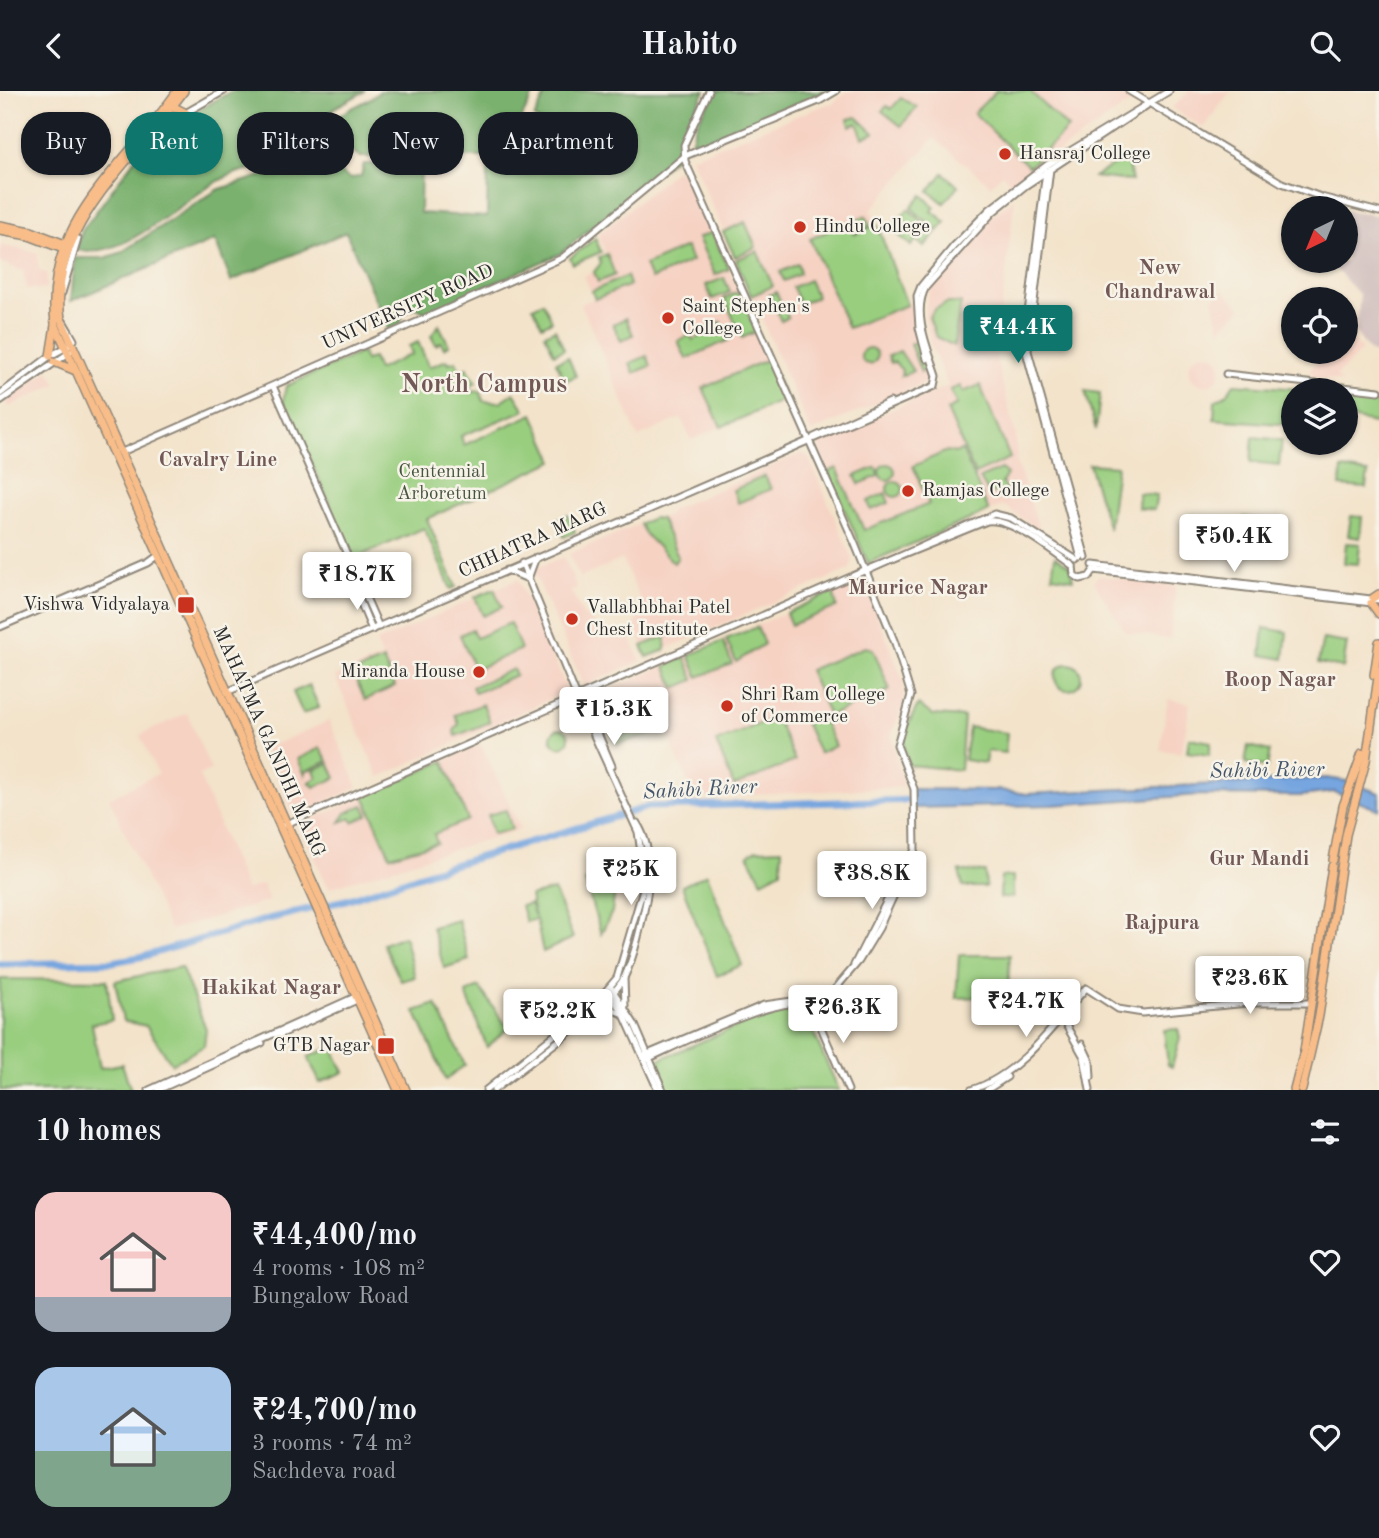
<!DOCTYPE html>
<html lang="en">
<head>
<meta charset="utf-8">
<style>
	:root { --surface:#171b24; --page:#242831; --text:#f1f3f6; --muted:#9ea1a6; --accent:#0f766e }
	body { margin:0; font-family:"Old Standard TT",serif; background:var(--page); color:var(--text); height:100vh; display:flex; flex-direction:column; font-size:26px; white-space:nowrap }
	* { box-sizing:border-box; margin:0 }
	p { font-size:23px; color:var(--muted) }
	.icon { flex:none; width:38px; height:38px; fill:none; stroke:currentColor; stroke-width:2; stroke-linecap:round; stroke-linejoin:round }
	.map { position:relative; height:999px; overflow:hidden }
	.sheet { display:flex; flex-direction:column; background:var(--surface); flex:1 }
	.sheet>* { flex:none }
	.top-card { position:absolute; left:21px; top:21px; width:700px; height:63px; display:flex; gap:14px }
	.needle { width:46px; rotate:223deg }
	.tools { position:absolute; left:1281px; top:105px; display:grid; gap:14px }
	.tools a { display:grid; place-items:center; width:77px; height:77px; border-radius:50%; background:var(--surface); box-shadow:0 2px 5px #0004; font-size:35px }
	.price { position:absolute; translate:-50% -60px; padding:0 16px; border-radius:7px; background:#fff; color:#222; font-size:23px; line-height:46px; filter:drop-shadow(0 2px 4px #0008) }
	.price::after { content:''; position:absolute; left:50%; top:42px; width:21px; height:16px; margin-left:-10px; background:inherit; clip-path:polygon(0 0,100% 0,50% 100%) }
	.price.active { background:var(--accent); color:#fff }
	ul { padding:0; list-style:none }
	li { display:flex; align-items:center; gap:21px; height:175px; padding:0 35px }
	li span { display:grid; place-items:center; flex:none; width:196px; height:140px; border-radius:21px; color:#555 }
	li>.icon { margin-inline-start:auto }
	span .icon { width:84px; height:84px; fill:#fffc; stroke-width:1 }
	li b { font-size:30px }
	h2 { display:flex; justify-content:space-between; align-items:center; height:84px; padding:0 35px; font-size:30px }
	.pill { padding:0 24px; border-radius:28px; background:var(--surface); box-shadow:0 2px 5px #0004; font-size:24px; line-height:63px }
	.pill.active { background:var(--accent); color:#fff }
	header { display:flex; justify-content:space-between; align-items:center; height:91px; padding:0 35px; background:var(--surface); font-size:32px; font-weight:800 }
	.map>svg:first-child { display:block }
	.built { fill:#f6d2c3 }
	.industrial { fill:#d1bfbd }
	.green { fill:#99ce7f; stroke:#627c55; stroke-width:2 }
	.forest { fill:#7ab16e; stroke:#526e4c; stroke-width:2 }
	.water { fill:#76a5df; stroke:#506885; stroke-width:2 }
	.lines { fill:none; stroke-linecap:round; stroke-linejoin:round }
	.river { stroke:#76a5df; stroke-width:7 }
	.minor-casing { stroke:#8f877a; stroke-width:9 }
	.major-casing { stroke:#8f877a; stroke-width:10 }
	.minor { stroke:#fff; stroke-width:5 }
	.major { stroke:#f8bd89; stroke-width:7 }
	.poi-dot { fill:#c8321e; stroke:#f7f3e8; stroke-width:2.5 }
	.labels { text-anchor:middle; dominant-baseline:central; stroke-width:5; stroke-linejoin:round; paint-order:stroke }
	.poi-label { font-size:19px; fill:#2b2b2b; stroke:#f7f3e8; text-anchor:start }
	.street-label { font-size:19px; fill:#2b2b2b; stroke:#f7f3e8 }
	.park-label { font-size:19px; fill:#465440; stroke:#f7f3e8 }
	.neighbourhood-label { font-size:21px; font-weight:bold; fill:#725856; stroke:#f7f3e8 }
	.water-label { font-size:21px; font-style:italic; fill:#45566a; stroke:#f7f3e8 }
	.district-label { font-size:26px; font-weight:bold; fill:#725856; stroke:#f7f3e8 }
</style>
</head>
<body>
<header><svg class="icon" aria-label="back" viewBox="0 0 24 24"><path d="M15 5l-7 7 7 7"/></svg>Habito<svg class="icon" aria-label="search" viewBox="0 0 24 24"><circle cx="10" cy="10" r="6"/><path d="M15 15l6 6"/></svg></header>
<div class="map">
<svg width="1379" height="999" viewBox="0 0 1379 999">
	<rect width="100%" height="100%" fill="#f7f3e8"/>
	<filter id="ink" filterUnits="userSpaceOnUse"><feTurbulence type="fractalNoise" baseFrequency=".0143" numOctaves="2"/><feDisplacementMap in="SourceGraphic" scale="14" xChannelSelector="R" yChannelSelector="G"/><feConvolveMatrix kernelMatrix="1 2 1 2 8 2 1 2 1" color-interpolation-filters="sRGB"/></filter>
	<filter id="wash" filterUnits="userSpaceOnUse"><feTurbulence type="fractalNoise" baseFrequency=".00686" numOctaves="4" result="noise"/><feDisplacementMap in="SourceGraphic" scale="28" xChannelSelector="R" yChannelSelector="G"/><feGaussianBlur stdDeviation="1.57" result="paint"/><feColorMatrix in="noise" values="0 0 0 0 0 0 0 0 0 0 0 0 0 0 0 0 0 1.4 0 .05"/><feComposite in="paint" operator="in"/></filter>
	<g filter="url(#wash)">
		<rect width="100%" height="100%" fill="#f3e3ca"/>
		<g class="built">
			<path d="M847,0H1117L1133,10L1012,93L1002,83L991,95L934,47L871,119L907,213L912,214L916,248L931,289L811,341L691,66L830,12L831,14Z"/>
			<path d="M1189,0H1230L1204,37L1172,17Z"/>
			<path d="M676,79L687,83L786,308L691,349L681,327L638,346L581,213L594,207L584,185L594,181L599,191L615,184L598,144Z"/>
			<path d="M1015,107L998,246H987L986,259L994,260L1016,344L1017,371L1040,440L1003,414L868,472L816,351L948,295L930,252L925,223L929,197L959,162L964,167L971,158L966,153L991,126Z"/>
			<path d="M0,154L37,162L39,180L47,182L46,198H27L23,180L0,171Z"/>
			<path d="M1223,199L1241,217L1220,239L1213,207Z"/>
			<path d="M1347,243L1362,259L1336,285L1342,291L1316,287L1309,279L1328,261H1346Z"/>
			<circle cx="1205" cy="278" r="16"/>
			<path d="M49,279L57,293L9,316L6,309Z"/>
			<path d="M802,362L808,365L853,469L850,478L647,566L635,536L641,509L622,468L580,487L569,463L653,427L667,426L671,419Z"/>
			<path d="M564,466L577,497L571,500L584,524L594,531L600,544L605,542L609,548L627,540L641,570L584,595L535,483L538,476Z"/>
			<path d="M1098,485L1176,495L1170,548L1126,541L1093,490Z"/>
			<path d="M518,488L568,600L379,686L335,586L382,566L376,551Z"/>
			<path d="M863,488L903,589L904,614L891,643L903,696L695,707L649,599L601,619L595,605Z"/>
			<path d="M1168,608L1190,612L1182,662L1160,659Z"/>
			<path d="M187,622L211,679L199,684L246,799L262,793L269,810L170,839L109,707L158,683L140,644Z"/>
			<path d="M329,630L358,696L295,725L264,658Z"/>
			<path d="M481,654L521,738L329,797L299,734Z"/>
		</g>
		<path class="industrial" d="M1346,119L1379,125V265L1369,260L1356,242L1360,204L1332,174L1336,170H1346Z"/>
		<g class="green">
			<path d="M996,0H1030L1068,37L1029,76L974,22Z"/>
			<path d="M901,7L917,16L901,35L882,20L887,15L891,18Z"/>
			<path d="M857,26L874,42L863,47L857,32L850,35L848,28Z"/>
			<path d="M1127,66L1132,90L1094,86Z"/>
			<path d="M943,82L958,95L944,112L929,100Z"/>
			<path d="M922,104L935,116L932,120L946,131L938,140L911,117Z"/>
			<path d="M908,118L936,142L924,156L916,149L911,155L891,137Z"/>
			<path d="M866,125L870,135L854,142L849,132Z"/>
			<path d="M745,131L756,156L735,166L723,141Z"/>
			<path d="M848,131L854,144L877,133L907,214L848,237L810,148Z"/>
			<path d="M712,141L729,178L715,184L698,147Z"/>
			<path d="M595,147L601,161L573,173L570,167Z"/>
			<path d="M686,156L692,170L651,188L645,174Z"/>
			<path d="M757,160L773,195L751,205L736,169Z"/>
			<path d="M607,163L615,184L598,191L594,181L601,172L599,167Z"/>
			<path d="M798,173L800,183L784,190L780,181Z"/>
			<path d="M627,185L630,194L595,208L592,200Z"/>
			<path d="M724,187L730,201L712,208L706,194Z"/>
			<path d="M809,189L817,206L800,213L793,196Z"/>
			<path d="M739,201L756,241L742,247L724,207Z"/>
			<path d="M776,201L788,226L781,230L769,204Z"/>
			<path d="M543,211L552,230L542,235L533,216Z"/>
			<path d="M947,212H961L954,255L936,246L929,226L935,218Z"/>
			<path d="M626,227L633,244L621,250L613,233Z"/>
			<path d="M721,231L729,249L686,268L678,250L690,244L693,249L709,241L707,237Z"/>
			<path d="M439,234L449,254L444,257L441,251L436,254L431,245Z"/>
			<path d="M555,238L564,258L554,263L545,243Z"/>
			<path d="M917,250L927,278L921,281L910,253Z"/>
			<path d="M418,251L429,276L447,269L449,272L456,270L460,280L467,277L476,291L469,297L471,301L480,300L483,310L500,311L514,302L525,319L461,345L464,354L533,323L554,370L427,428L456,496L451,498L424,437L351,469L328,417L330,413L283,310L286,295L362,261L365,269L373,267L378,279L412,263L409,255Z"/>
			<circle cx="869" cy="265" r="8"/>
			<path d="M900,260L913,280L901,285L902,279L894,271L891,272L888,265Z"/>
			<path d="M647,265L651,275L634,282L630,272Z"/>
			<path d="M568,266L576,285L565,290L556,271Z"/>
			<path d="M768,268L786,308L721,336L703,297Z"/>
			<path d="M1234,293L1313,299H1293V334L1214,328L1215,310L1227,303Z"/>
			<path d="M980,294L1010,367L975,383L947,319L957,314L950,299L960,295L963,301Z"/>
			<path d="M1085,300L1100,302L1096,339Z"/>
			<path d="M1346,307L1379,311V333L1346,326Z"/>
			<path d="M1253,346L1282,349L1279,374L1251,371Z"/>
			<path d="M962,359L989,420L868,472L828,381L837,377L864,439L929,413L913,375L947,360L955,362Z"/>
			<path d="M1089,373L1117,375L1109,438Z"/>
			<circle cx="887" cy="381" r="8"/>
			<path d="M876,376L879,385L859,393L855,385Z"/>
			<path d="M1001,378L1007,383L1002,392L1007,398L1002,403L988,401L980,387Z"/>
			<path d="M1342,378L1368,382L1366,397L1340,395Z"/>
			<path d="M765,385L771,398L738,412L733,399Z"/>
			<circle cx="895" cy="398" r="8"/>
			<path d="M885,402L889,412L871,419L868,410Z"/>
			<path d="M1139,402L1157,404L1154,419L1138,417Z"/>
			<path d="M568,424L575,441L564,446L557,428Z"/>
			<path d="M1351,425L1362,426L1360,447L1348,445Z"/>
			<path d="M1244,426L1273,430L1271,454L1241,451Z"/>
			<path d="M653,427L661,428L678,466L674,472L644,442L640,433Z"/>
			<path d="M1346,452L1360,453L1358,473L1344,472Z"/>
			<path d="M1055,465L1070,475L1073,488L1052,485Z"/>
			<path d="M494,498L502,516L483,525L475,506Z"/>
			<path d="M833,501L837,516L791,534L786,522Z"/>
			<path d="M510,532L521,558L475,579L460,544L472,538L476,547Z"/>
			<path d="M757,536L764,553L736,571L726,548Z"/>
			<path d="M1264,537L1287,541L1284,568L1261,564Z"/>
			<path d="M666,545L665,559L647,566L642,555Z"/>
			<path d="M1323,548L1347,552L1343,577L1318,572Z"/>
			<path d="M723,550L732,573L698,586L689,564Z"/>
			<path d="M865,556L873,558L890,599L829,625L809,579Z"/>
			<path d="M685,566L694,589L675,597L665,575Z"/>
			<path d="M383,569L395,595L365,609L353,582Z"/>
			<circle cx="1068" cy="586" r="13"/>
			<path d="M513,578L516,584L475,602L472,596Z"/>
			<path d="M309,594L319,616L303,623L293,601Z"/>
			<path d="M649,599L666,640L617,653L601,619Z"/>
			<path d="M483,613L490,631L456,645L454,640L459,633L455,624Z"/>
			<path d="M918,614L933,624L964,626L960,679L909,674C898,650 906,637 918,614Z"/>
			<path d="M821,624L835,655L819,662L805,631Z"/>
			<path d="M776,626L795,670L734,695L716,651Z"/>
			<path d="M969,636L1007,642L1005,662L987,660L985,672L964,669Z"/>
			<circle cx="560" cy="647" r="9"/>
			<path d="M1189,647L1211,651L1209,664L1187,661Z"/>
			<path d="M1248,655L1270,660L1267,676L1245,672Z"/>
			<path d="M320,657L328,670L306,680L305,684L298,668Z"/>
			<path d="M444,670L468,729L434,743L437,752L390,765L364,705Z"/>
			<path d="M329,672L336,687L314,696L309,691L317,687L314,679Z"/>
			<path d="M363,714L368,724L353,731L351,727L340,731L346,722Z"/>
			<path d="M506,719L512,738L493,743L488,724Z"/>
			<path d="M782,758L781,780L762,790L748,764L756,759Z"/>
			<path d="M618,778L612,821L601,843L585,790Z"/>
			<path d="M959,780L985,781L986,796H963Z"/>
			<path d="M707,783L742,874L717,885L682,795Z"/>
			<path d="M1013,785V806L1000,807L1001,786Z"/>
			<path d="M554,799L573,847L543,861L536,828L526,831L521,815L530,813L535,826L530,805Z"/>
			<path d="M458,829L469,869L444,877L432,836Z"/>
			<path d="M404,845L415,886L401,890L383,853Z"/>
			<path d="M959,864H1010L1008,905L956,907Z"/>
			<path d="M181,876L206,938L204,955L172,973L146,935L123,930L115,890Z"/>
			<path d="M0,888L107,889L112,929L92,933L100,977L122,973L131,999H0Z"/>
			<path d="M479,896L508,937L487,956L466,902Z"/>
			<path d="M1030,906L1049,908L1031,929Z"/>
			<path d="M436,913L465,974L446,989L415,920Z"/>
			<path d="M776,919L805,923L839,999H665L653,971Z"/>
			<path d="M1178,938L1180,947L1172,976L1168,974L1164,939Z"/>
			<path d="M332,956L344,981L320,992L308,966Z"/>
		</g>
		<g class="forest">
			<path d="M232,0H365L334,17L322,34L325,49L340,65L336,70C306,73 269,72 239,81C186,98 134,170 76,159L82,140L151,46Z"/>
			<path d="M380,0H535L504,63L495,66H360L329,40C339,15 363,17 380,0Z"/>
			<path d="M547,0H705L681,44L677,65L560,163L426,222L415,216L404,222L400,233L388,238L346,141L231,190L215,149L71,210L75,167H104L120,162L217,99L261,85L334,77L350,88L361,85L364,73H421L420,122L487,126L488,75L514,71L520,57L549,69L562,40L534,27Z"/>
			<path d="M715,0H829L690,56L695,36Z"/>
		</g>
		<path class="water" d="M1327,687L1346,690L1379,702V719L1334,701L1300,705L1200,704L1051,714L911,717V698L999,699L1027,703Z"/>
		<g class="lines">
			<path class="river" d="M0,873L112,871L145,865L268,828L346,809L436,779L648,716L920,709"/>
		</g>
	</g>
	<g filter="url(#ink)">
		<g class="lines">
			<defs>
				<g id="minor">
					<path d="M709,0L684,54L685,70L855,453L895,552L911,604L897,654L914,698L915,758L879,837L859,870L830,904L811,916"/>
					<path d="M1129,0L1282,92L1321,106L1379,121"/>
					<path d="M154,40L224,0"/>
					<path d="M1050,78L1028,260L1086,467"/>
					<path d="M1046,80L1024,253L1081,467"/>
					<path d="M62,202L78,148"/>
					<path d="M63,230L74,249"/>
					<path d="M927,268L919,237L917,205L921,195L953,156L990,118L1047,74L1169,0"/>
					<path d="M1226,283L1379,300"/>
					<path d="M273,295L379,536"/>
					<path d="M0,303L50,265L70,254"/>
					<path d="M0,310L70,261"/>
					<path d="M814,346L890,311"/>
					<path d="M122,361L562,167L685,65L819,10L836,0"/>
					<path d="M1093,474L1379,509"/>
					<path d="M1073,475L1074,484L1080,488L1089,486L1094,479"/>
					<path d="M507,479L528,488L536,466"/>
					<path d="M1094,479L1372,512"/>
					<path d="M867,480L994,423L1011,427L1077,469"/>
					<path d="M359,497V508L372,539"/>
					<path d="M0,536L148,472L159,464"/>
					<path d="M227,601L935,295L937,285C929,260 911,222 926,196L993,121L1025,95L1146,15"/>
					<path d="M580,609L586,614L612,675"/>
					<path d="M284,734L864,480L987,430C1010,426 1054,461 1073,475"/>
					<path d="M854,874L905,774L911,770"/>
					<path d="M624,887L625,915"/>
					<path d="M612,898L635,934L663,999"/>
					<path d="M609,902L624,924L658,999"/>
					<path d="M599,914L621,922"/>
					<path d="M1062,927L1084,966L1090,999"/>
					<path d="M277,945L357,909"/>
					<path d="M1082,953L1090,970L1091,986"/>
					<path d="M643,965L764,914L806,908L811,913L848,999"/>
					<path d="M645,969C672,957 790,896 812,917"/>
					<path d="M149,999L355,906"/>
					<path d="M158,999L262,952"/>
					<path d="M486,999L598,909L617,887L645,791L638,741L581,616L522,472"/>
					<path d="M494,999C523,976 609,916 624,887C635,864 641,835 646,810C651,784 651,754 637,732"/>
					<path d="M971,999C1020,984 1054,934 1086,897L1118,918L1143,922L1248,912H1310"/>
					<path d="M987,999L1007,986"/>
				</g>
				<g id="major">
					<path d="M177,0C125,76 43,129 55,233L398,999"/>
					<path d="M184,0C135,69 47,134 61,228L406,999"/>
					<path d="M172,15L186,22"/>
					<path d="M0,134L31,140L65,153"/>
					<path d="M0,140L29,145L63,158"/>
					<path d="M50,265L55,234"/>
					<path d="M54,271L76,280"/>
					<path d="M1373,507L1379,503"/>
					<path d="M1371,512L1379,523"/>
					<path d="M1374,584L1379,551"/>
					<path d="M1333,769L1343,715L1362,662"/>
					<path d="M1294,999L1304,960L1332,775"/>
					<path d="M1302,999L1319,925L1346,744L1366,670L1379,579"/>
				</g>
			</defs>
			<use href="#minor" class="minor-casing"/>
			<use href="#major" class="major-casing"/>
			<use href="#minor" class="minor"/>
			<use href="#major" class="major"/>
		</g>
	</g>
	<g class="poi-dot">
		<circle cx="1005" cy="63" r="7"/>
		<circle cx="800" cy="136" r="7"/>
		<circle cx="668" cy="227" r="7"/>
		<circle cx="908" cy="400" r="7"/>
		<rect x="177" y="505" width="18" height="18" rx="3.5"/>
		<circle cx="572" cy="528" r="7"/>
		<circle cx="479" cy="581" r="7"/>
		<circle cx="727" cy="615" r="7"/>
		<rect x="377" y="946" width="18" height="18" rx="3.5"/>
	</g>
	<g class="labels">
		<g class="poi-label">
			<text x="1019" y="63">Hansraj College</text>
			<text x="814" y="136">Hindu College</text>
			<text x="682" y="216">Saint Stephen's<tspan x="682" dy="22">College</tspan></text>
			<text x="922" y="400">Ramjas College</text>
			<text x="170" y="514" text-anchor="end">Vishwa Vidyalaya</text>
			<text x="586" y="517">Vallabhbhai Patel<tspan x="586" dy="22">Chest Institute</tspan></text>
			<text x="465" y="581" text-anchor="end">Miranda House</text>
			<text x="741" y="604">Shri Ram College<tspan x="741" dy="22">of Commerce</tspan></text>
			<text x="370" y="955" text-anchor="end">GTB Nagar</text>
		</g>
		<g class="street-label">
			<text transform="translate(408 217) rotate(-24)">UNIVERSITY ROAD</text>
			<text transform="translate(533 450) rotate(-24)">CHHATRA MARG</text>
			<text transform="translate(268 651) rotate(66)">MAHATMA GANDHI MARG</text>
		</g>
		<g class="park-label">
			<text x="442" y="381">Centennial<tspan x="442" dy="22">Arboretum</tspan></text>
		</g>
		<g class="neighbourhood-label">
			<text x="1160" y="177">New<tspan x="1160" dy="24">Chandrawal</tspan></text>
			<text x="218" y="369">Cavalry Line</text>
			<text x="918" y="497">Maurice Nagar</text>
			<text x="1280" y="589">Roop Nagar</text>
			<text x="1259" y="768">Gur Mandi</text>
			<text x="1162" y="832">Rajpura</text>
			<text x="271" y="897">Hakikat Nagar</text>
		</g>
		<g class="water-label">
			<text transform="translate(1267 680) rotate(-1)">Sahibi River</text>
			<text transform="translate(700 699) rotate(-3)">Sahibi River</text>
		</g>
		<g class="district-label">
			<text x="484" y="294">North Campus</text>
		</g>
	</g>
</svg>
<div class="tools">
<a><svg class="needle" viewBox="-14 -14 28 28"><path d="M0-13l5 13h-10z" fill="#e53935"/><path d="M0 13l5-13h-10z" fill="#9ea1a6"/></svg></a>
<a><svg class="icon" aria-label="locate" viewBox="0 0 24 24"><circle cx="12" cy="12" r="6"/><path d="M12 2v4M12 18v4M2 12h4M18 12h4"/></svg></a>
<a><svg class="icon" aria-label="layers" viewBox="0 0 24 24"><path d="M12 4l9 5-9 5-9-5zM3 14l9 5 9-5"/></svg></a>
</div>
<b class="price active" style="left:1018px;top:274px">₹44.4K</b>
<b class="price" style="left:1234px;top:483px">₹50.4K</b>
<b class="price" style="left:357px;top:521px">₹18.7K</b>
<b class="price" style="left:614px;top:656px">₹15.3K</b>
<b class="price" style="left:631px;top:816px">₹25K</b>
<b class="price" style="left:872px;top:820px">₹38.8K</b>
<b class="price" style="left:1250px;top:925px">₹23.6K</b>
<b class="price" style="left:1026px;top:948px">₹24.7K</b>
<b class="price" style="left:843px;top:954px">₹26.3K</b>
<b class="price" style="left:558px;top:958px">₹52.2K</b>
<div class="top-card">
<a class="pill">Buy</a>
<a class="pill active">Rent</a>
<a class="pill">Filters</a>
<a class="pill">New</a>
<a class="pill">Apartment</a>
</div>
</div>
<section class="sheet">
<h2>10 homes<svg class="icon" aria-label="filters" viewBox="0 0 24 24"><path d="M4 7h16M4 17h16"/><circle cx="9" cy="7" r="2"/><circle cx="15" cy="17" r="2"/></svg></h2>
<ul>
<li><span style="background:linear-gradient(#f6c9c9 75%,#9aa5b1 0)"><svg class="icon" aria-label="home" viewBox="0 0 24 24"><path d="M3 11l9-7 9 7M6 9v11h12V9"/></svg></span><div><b>₹44,400/mo</b><p>4 rooms · 108 m²</p><p>Bungalow Road</p></div><svg class="icon" aria-label="heart" viewBox="0 0 24 24"><path d="M12 20l-8-8c-3-5 5-10 8-4 3-6 11-1 8 4z"/></svg></li>
<li><span style="background:linear-gradient(#a9c7e8 60%,#7fa58c 0)"><svg class="icon" aria-label="home" viewBox="0 0 24 24"><path d="M3 11l9-7 9 7M6 9v11h12V9"/></svg></span><div><b>₹24,700/mo</b><p>3 rooms · 74 m²</p><p>Sachdeva road</p></div><svg class="icon" aria-label="heart" viewBox="0 0 24 24"><path d="M12 20l-8-8c-3-5 5-10 8-4 3-6 11-1 8 4z"/></svg></li>
</ul>
</section>
</body>
</html>
